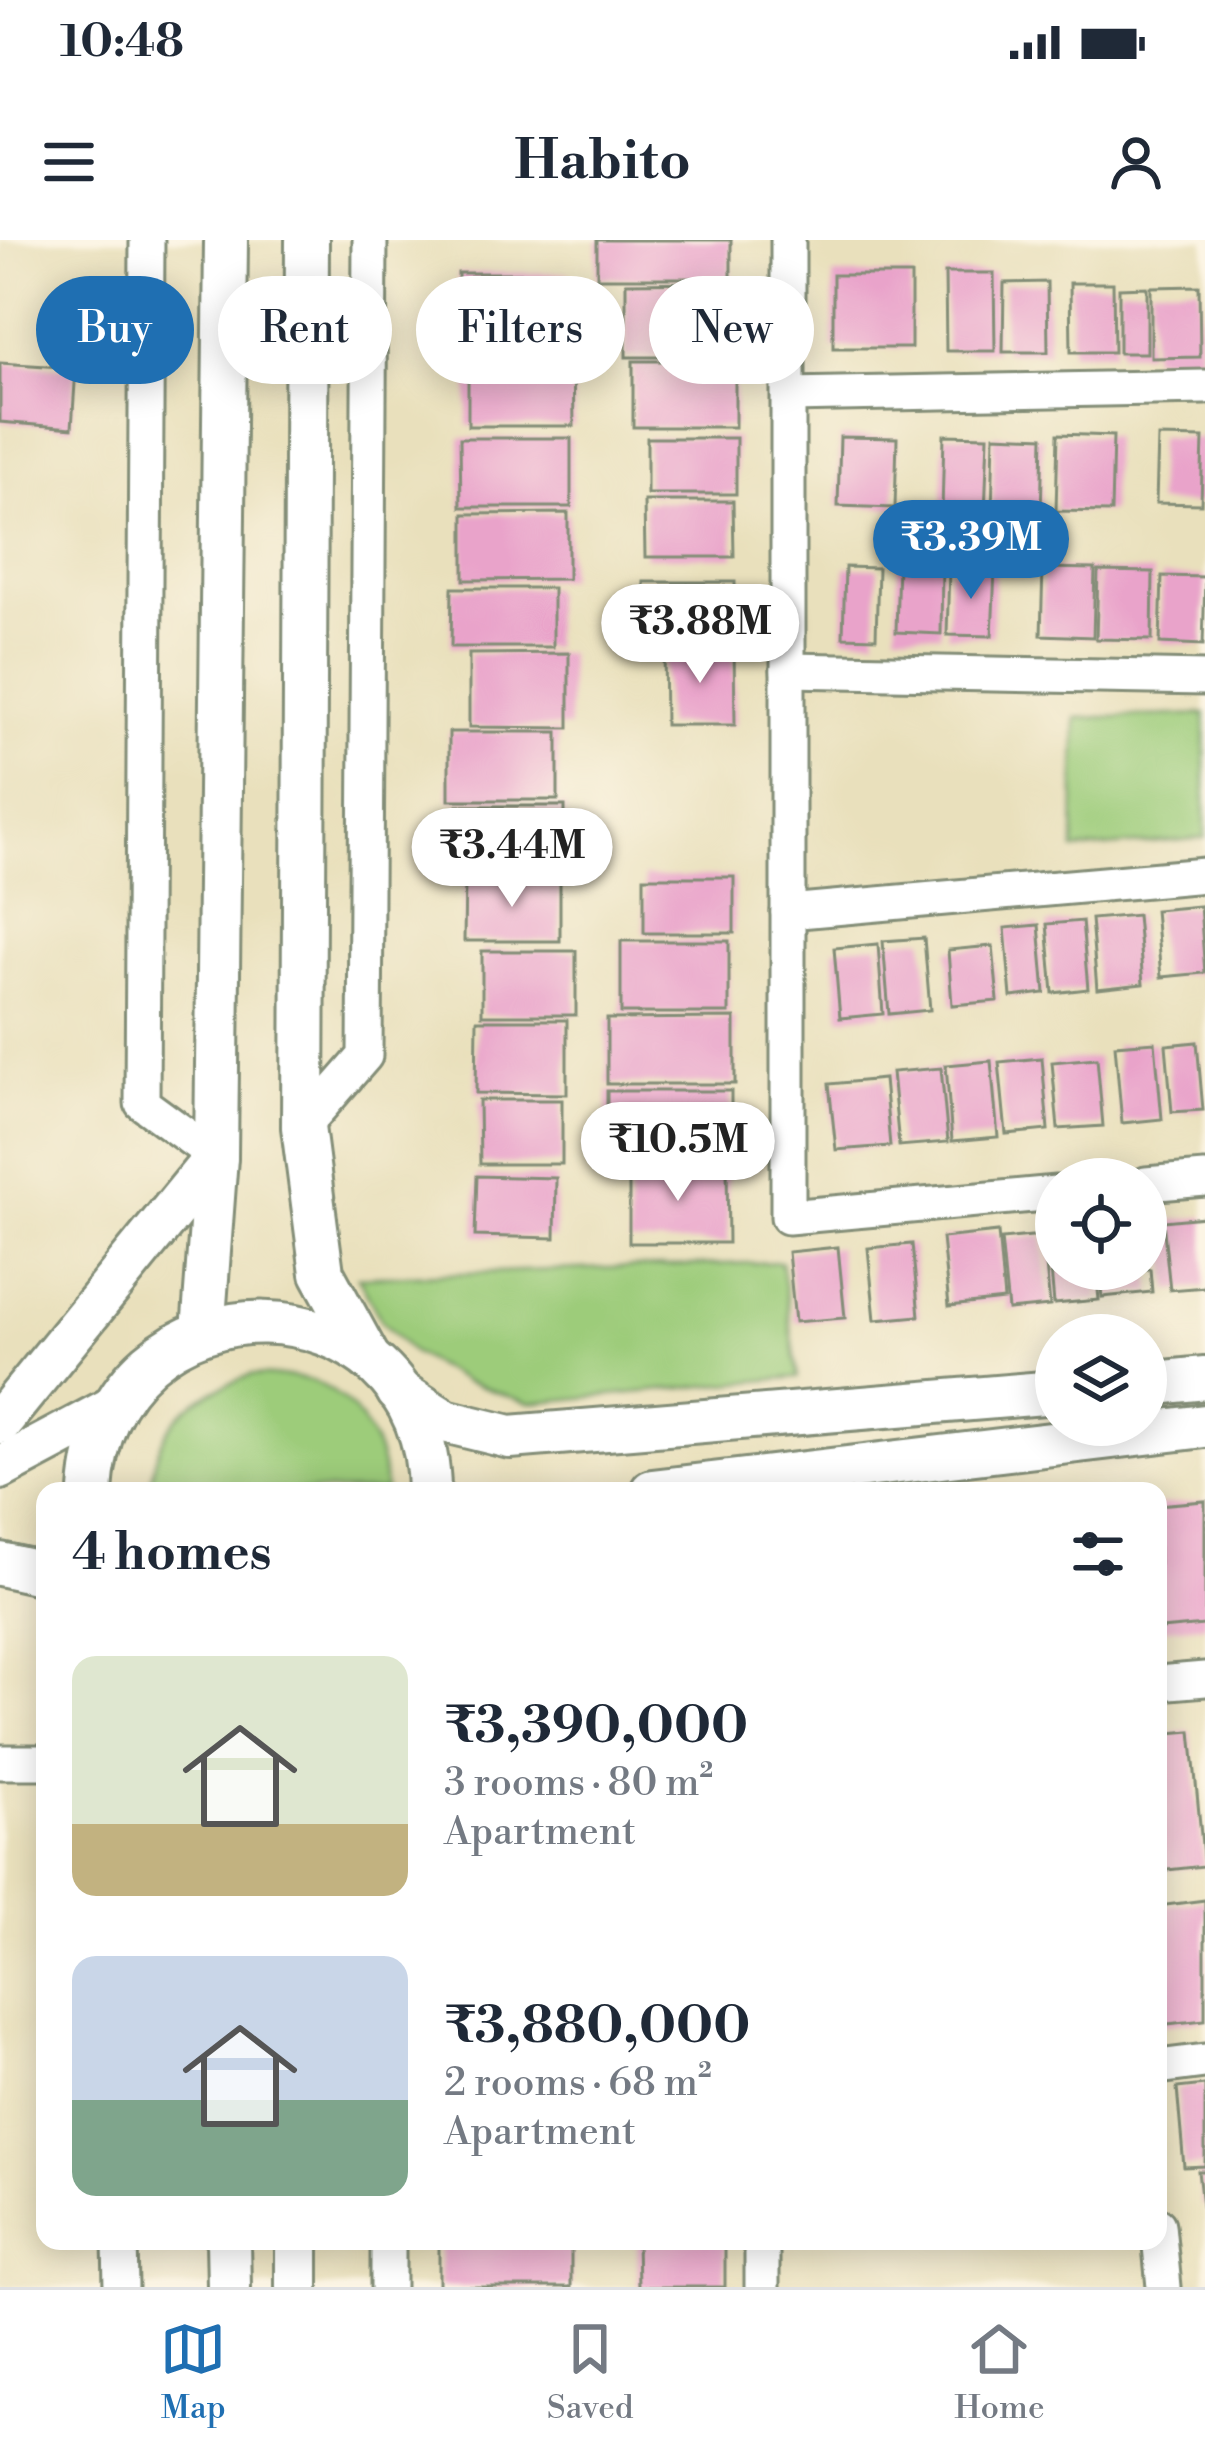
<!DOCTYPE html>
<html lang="en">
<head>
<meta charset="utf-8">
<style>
	:root { --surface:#fff; --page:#f2f2f3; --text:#1f2937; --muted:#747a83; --line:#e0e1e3; --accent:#1f6fb2 }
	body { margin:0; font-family:"Libre Bodoni",serif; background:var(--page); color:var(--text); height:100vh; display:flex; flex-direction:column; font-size:45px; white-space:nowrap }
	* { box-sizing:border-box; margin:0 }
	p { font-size:39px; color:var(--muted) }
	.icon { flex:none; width:66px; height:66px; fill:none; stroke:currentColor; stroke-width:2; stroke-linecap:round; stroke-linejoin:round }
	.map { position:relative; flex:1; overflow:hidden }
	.drawer { position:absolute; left:36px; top:1242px; width:1131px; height:768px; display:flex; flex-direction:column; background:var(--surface); border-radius:24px; box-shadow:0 6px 30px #0003 }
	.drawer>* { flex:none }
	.hud { position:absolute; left:36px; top:36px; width:1134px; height:108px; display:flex; gap:24px }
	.tools { position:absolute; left:1035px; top:918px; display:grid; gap:24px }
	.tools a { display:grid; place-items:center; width:132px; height:132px; border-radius:50%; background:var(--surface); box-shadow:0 6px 30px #0003; font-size:60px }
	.price { position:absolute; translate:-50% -102px; padding:0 27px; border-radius:42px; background:#fff; color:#222; font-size:39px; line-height:78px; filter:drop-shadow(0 3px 6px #0008) }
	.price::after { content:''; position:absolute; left:50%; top:72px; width:36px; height:27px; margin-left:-18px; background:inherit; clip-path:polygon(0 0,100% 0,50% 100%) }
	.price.active { background:var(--accent); color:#fff }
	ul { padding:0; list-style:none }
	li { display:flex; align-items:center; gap:36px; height:300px; padding:0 36px }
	li span { display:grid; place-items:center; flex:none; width:336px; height:240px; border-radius:24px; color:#555 }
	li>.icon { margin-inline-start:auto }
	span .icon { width:144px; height:144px; fill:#fffc; stroke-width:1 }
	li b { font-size:51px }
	h2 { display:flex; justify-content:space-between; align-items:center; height:144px; padding:0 36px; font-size:51px }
	.tag { padding:0 42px; border-radius:54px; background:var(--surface); box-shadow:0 6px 30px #0003; font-size:42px; line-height:108px }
	.tag.active { background:var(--accent); color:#fff }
	.status { display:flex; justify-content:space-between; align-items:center; height:84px; padding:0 60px; background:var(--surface); direction:ltr }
	.status svg { height:33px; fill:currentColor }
	header { display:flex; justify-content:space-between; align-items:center; height:156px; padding:0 36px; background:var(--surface); font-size:54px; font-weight:700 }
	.menu { display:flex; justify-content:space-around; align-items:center; height:168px; border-top:3px solid var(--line); background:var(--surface); font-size:33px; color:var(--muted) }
	.menu a { display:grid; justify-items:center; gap:6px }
	.menu .active { color:var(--accent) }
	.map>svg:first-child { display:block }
	.green { fill:#9dcc7a; stroke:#5e8457; stroke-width:3 }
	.building { fill:#e9a3ca }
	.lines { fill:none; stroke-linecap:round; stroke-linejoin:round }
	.minor-casing { stroke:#848e78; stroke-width:39 }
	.tertiary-casing { stroke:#848e78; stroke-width:48 }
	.minor { stroke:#fff; stroke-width:33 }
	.tertiary { stroke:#fff; stroke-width:42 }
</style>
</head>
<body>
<div class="status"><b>10:48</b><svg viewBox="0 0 49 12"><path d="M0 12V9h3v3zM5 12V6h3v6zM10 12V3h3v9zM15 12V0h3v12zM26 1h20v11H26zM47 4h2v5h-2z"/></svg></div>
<header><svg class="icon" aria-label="menu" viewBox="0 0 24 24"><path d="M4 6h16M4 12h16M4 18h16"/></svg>Habito<svg class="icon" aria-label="person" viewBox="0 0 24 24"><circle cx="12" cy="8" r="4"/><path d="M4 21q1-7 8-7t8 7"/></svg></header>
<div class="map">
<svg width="1205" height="2047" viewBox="0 0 1205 2047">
	<rect width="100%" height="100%" fill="#fcf5e5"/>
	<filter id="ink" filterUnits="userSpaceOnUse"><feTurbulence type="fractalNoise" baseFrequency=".00833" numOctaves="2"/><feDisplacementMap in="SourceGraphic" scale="24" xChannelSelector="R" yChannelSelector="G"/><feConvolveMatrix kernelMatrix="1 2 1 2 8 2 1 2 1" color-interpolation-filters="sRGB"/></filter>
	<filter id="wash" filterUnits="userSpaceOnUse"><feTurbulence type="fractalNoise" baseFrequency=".004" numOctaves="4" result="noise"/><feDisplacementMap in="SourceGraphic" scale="48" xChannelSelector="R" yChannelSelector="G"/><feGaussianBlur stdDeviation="2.7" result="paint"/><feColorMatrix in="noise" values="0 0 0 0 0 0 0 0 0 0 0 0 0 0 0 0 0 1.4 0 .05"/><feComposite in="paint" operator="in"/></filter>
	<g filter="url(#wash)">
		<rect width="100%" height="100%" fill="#e9e0bc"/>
		<g class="green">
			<path d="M1205,474V598L1074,610L1076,478Z"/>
			<path d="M781,1022L798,1137L529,1163L464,1141L412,1112L381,1080L358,1037Z"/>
			<path d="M251,1135C272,1137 299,1135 317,1143C359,1162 384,1208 385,1251H150C156,1180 190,1158 251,1135Z"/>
		</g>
		<g id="blocks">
			<g class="building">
				<rect x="597" y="0" width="134" height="38"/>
				<rect x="458" y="33" width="111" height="78"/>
				<path d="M945,33H994L995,111H946Z"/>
				<rect x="833" y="35" width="78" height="73"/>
				<path d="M712,42V117H626V43Z"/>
				<path d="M1047,42L1048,112H1003L1004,43Z"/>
				<path d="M1070,43H1113L1114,112H1071Z"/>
				<path d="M1199,46L1200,117L1151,118V47Z"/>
				<path d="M1147,47V113H1119V48Z"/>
				<path d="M468,118H573L574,186H468Z"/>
				<rect x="633" y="121" width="102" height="66"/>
				<path d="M0,123L76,128L72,188L0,182Z"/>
				<path d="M1058,194L1113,196L1111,272L1056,271Z"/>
				<path d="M944,195L988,196L985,274L942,272Z"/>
				<path d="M994,195L1043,197L1041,275L992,274Z"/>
				<path d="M840,197L897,198L895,268L838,266Z"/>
				<path d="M1158,197L1203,198L1201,264L1156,263Z"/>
				<path d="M460,198H571V267H461Z"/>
				<rect x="647" y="198" width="89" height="56"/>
				<path d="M644,261H733L734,317H645Z"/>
				<path d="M568,273V339L464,340V274Z"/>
				<path d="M898,323L942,324L941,394L896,392Z"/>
				<path d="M845,327L878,328L876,398L843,397Z"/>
				<path d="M1043,328L1095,329L1093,397L1041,395Z"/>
				<path d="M949,329L995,330L992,396L947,395Z"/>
				<path d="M1098,331L1153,332L1152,400L1096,399Z"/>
				<path d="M1162,336L1205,337L1203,405L1160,403Z"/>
				<path d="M644,342H735V399H643Z"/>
				<path d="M452,348H553V407H451Z"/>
				<path d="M664,406H734L735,485H665Z"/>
				<path d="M569,413V488L469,487V414Z"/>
				<rect x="449" y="492" width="109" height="68"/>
				<rect x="458" y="566" width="107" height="59"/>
				<rect x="644" y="637" width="90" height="56"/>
				<path d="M465,639H560V701H464Z"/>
				<path d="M1200,666L1205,733L1161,737L1155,670Z"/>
				<path d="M1137,675L1143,744L1097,749L1091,679Z"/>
				<path d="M1082,681L1088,749L1053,753L1047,684Z"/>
				<path d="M1039,685L1045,753L1011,757L1005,688Z"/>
				<path d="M924,698L930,770L889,774L883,701Z"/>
				<rect x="621" y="701" width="108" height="72"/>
				<path d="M878,704L883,774L840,778L834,708Z"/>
				<path d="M993,706L998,761L952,765L948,710Z"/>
				<rect x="482" y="711" width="94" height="64"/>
				<path d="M735,778V844H607V779Z"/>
				<path d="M477,780H567V854L476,853Z"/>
				<path d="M1155,802L1162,879L1122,883L1115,805Z"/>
				<path d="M1197,802L1203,870L1172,872L1166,805Z"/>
				<path d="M1042,818L1048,890L1006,894L999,822Z"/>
				<path d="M1097,818L1103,886L1058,889L1052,822Z"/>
				<path d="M991,821L998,897L952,901L946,825Z"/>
				<path d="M941,828L948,902L899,906L892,832Z"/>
				<path d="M884,839L890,906L836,910L829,844Z"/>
				<rect x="607" y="851" width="124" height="68"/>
				<path d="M479,860H562V924H480Z"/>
				<path d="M629,925H727L728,1003H629Z"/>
				<path d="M477,936L556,938L555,998L475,996Z"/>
				<path d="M1205,977V1047L1170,1050L1163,981Z"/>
				<path d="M998,992L1004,1060L949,1066L942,998Z"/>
				<path d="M1056,994V1029H1096L1099,1060L1054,1064L1048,995Z"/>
				<path d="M1043,995L1050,1066L1008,1070L1001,999Z"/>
				<path d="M912,1004L919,1076L875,1080L868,1008Z"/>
				<path d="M838,1007L845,1078L795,1082L788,1012Z"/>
				<path d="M1099,1029H1150L1152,1052L1102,1057Z"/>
				<path d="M1205,1261V1385L1160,1389L1158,1265Z"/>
				<path d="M1191,1491L1204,1626L1158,1631V1494Z"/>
				<path d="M1205,1660V1780L1158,1785V1666Z"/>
				<path d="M1205,1845V1926L1184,1927L1177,1848Z"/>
				<path d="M1198,1931H1205V1966H1202Z"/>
				<rect x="439" y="2001" width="132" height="46"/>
				<path d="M637,2001H725V2047H638Z"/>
			</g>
		</g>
	</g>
	<g filter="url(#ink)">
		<use href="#blocks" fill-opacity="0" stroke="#848e78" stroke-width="3"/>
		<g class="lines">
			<defs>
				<g id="minor">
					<path d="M147,0L142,863L216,917"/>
					<path d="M788,0V977L1056,953"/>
					<path d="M789,155L1205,147"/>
					<path d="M788,430L1205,438"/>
					<path d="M788,672L1205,635"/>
					<path d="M303,887L365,816L370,0"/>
					<path d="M1146,944L1205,939"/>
					<path d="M1158,1443L1205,1439"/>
					<path d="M0,1522H45"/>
					<path d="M1158,1827L1205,1821"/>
					<path d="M1158,1985L1164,2047"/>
					<path d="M120,2001L121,2047"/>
					<path d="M388,2001V2047"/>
					<path d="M762,2001V2047"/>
				</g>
				<g id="tertiary">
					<path d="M307,0L303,887L322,1033L368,1117"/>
					<path d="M203,1092L216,917L226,0"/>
					<path d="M1146,1144L1205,1138"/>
					<path d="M398,1151L445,1181L510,1197L1056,1152"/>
					<path d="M0,1182L216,917"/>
					<path d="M0,1228L111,1169"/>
					<path d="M91,1251C105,1022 427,1031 429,1251"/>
					<path d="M652,1251L1205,1186"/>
					<path d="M0,1324L45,1334"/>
					<path d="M228,2001L229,2047"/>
					<path d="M297,2001V2047"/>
				</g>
			</defs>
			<use href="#minor" class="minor-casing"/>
			<use href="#tertiary" class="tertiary-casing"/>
			<use href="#minor" class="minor"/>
			<use href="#tertiary" class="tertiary"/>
		</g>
	</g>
</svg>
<div class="tools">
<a><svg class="icon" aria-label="locate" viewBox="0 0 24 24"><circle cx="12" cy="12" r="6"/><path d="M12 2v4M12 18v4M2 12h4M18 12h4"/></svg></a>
<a><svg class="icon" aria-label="layers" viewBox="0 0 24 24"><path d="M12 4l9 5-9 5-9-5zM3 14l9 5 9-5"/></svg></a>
</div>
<b class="price active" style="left:971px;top:362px">₹3.39M</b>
<b class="price" style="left:700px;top:446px">₹3.88M</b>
<b class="price" style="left:512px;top:670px">₹3.44M</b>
<b class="price" style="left:678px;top:964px">₹10.5M</b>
<div class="hud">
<a class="tag active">Buy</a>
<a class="tag">Rent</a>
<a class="tag">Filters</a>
<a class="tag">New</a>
</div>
<section class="drawer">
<h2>4 homes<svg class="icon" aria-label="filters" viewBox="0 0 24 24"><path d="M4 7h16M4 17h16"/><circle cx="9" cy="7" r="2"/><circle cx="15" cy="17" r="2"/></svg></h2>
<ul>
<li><span style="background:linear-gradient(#dfe7d0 70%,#c2b280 0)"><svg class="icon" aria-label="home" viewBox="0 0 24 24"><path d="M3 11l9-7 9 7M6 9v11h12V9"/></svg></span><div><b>₹3,390,000</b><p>3 rooms · 80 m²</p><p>Apartment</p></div></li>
<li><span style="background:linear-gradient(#c9d6e8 60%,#7fa58c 0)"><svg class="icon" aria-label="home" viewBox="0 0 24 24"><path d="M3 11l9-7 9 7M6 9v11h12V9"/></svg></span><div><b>₹3,880,000</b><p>2 rooms · 68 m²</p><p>Apartment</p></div></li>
</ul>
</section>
</div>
<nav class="menu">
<a class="active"><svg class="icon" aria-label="map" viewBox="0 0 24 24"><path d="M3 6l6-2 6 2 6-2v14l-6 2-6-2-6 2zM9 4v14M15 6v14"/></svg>Map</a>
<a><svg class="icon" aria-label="saved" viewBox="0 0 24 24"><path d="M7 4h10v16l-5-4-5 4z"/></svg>Saved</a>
<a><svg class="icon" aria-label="home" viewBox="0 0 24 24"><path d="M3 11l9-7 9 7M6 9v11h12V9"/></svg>Home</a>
</nav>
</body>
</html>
